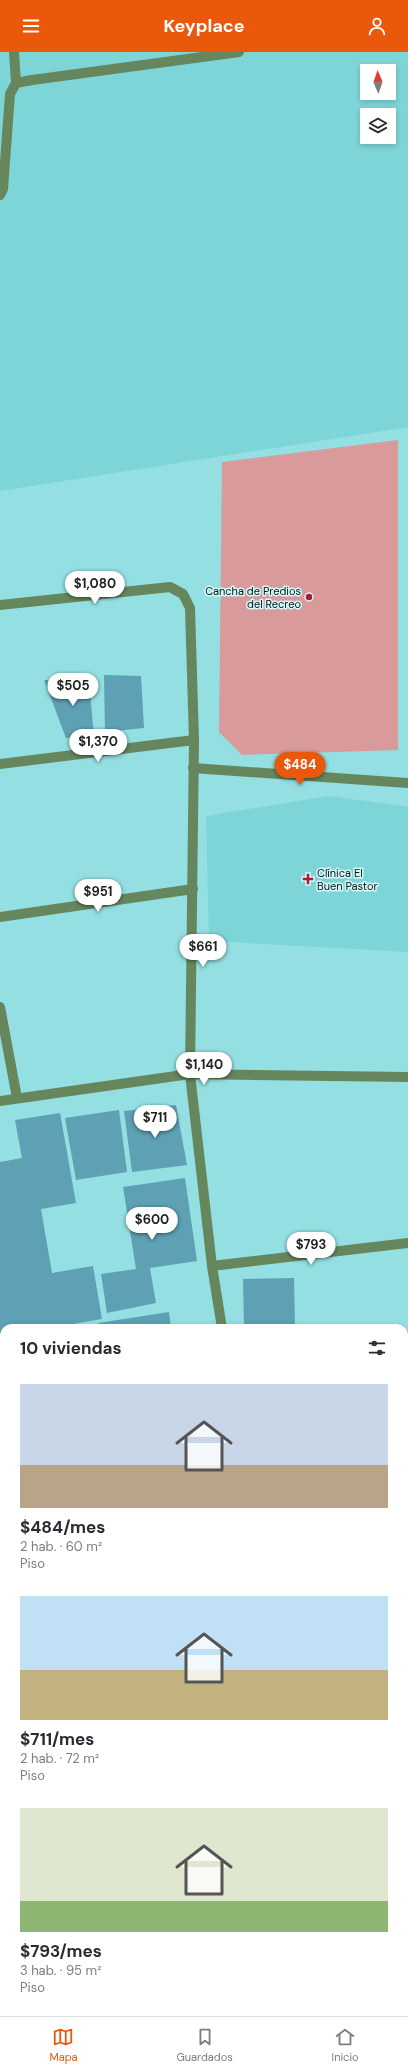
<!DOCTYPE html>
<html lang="es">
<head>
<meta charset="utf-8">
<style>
	:root { --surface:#fff; --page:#f2f2f3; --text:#2b2b33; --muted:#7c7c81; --line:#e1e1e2; --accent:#ea580c }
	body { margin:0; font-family:"DM Sans",sans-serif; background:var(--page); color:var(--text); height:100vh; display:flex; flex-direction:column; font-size:15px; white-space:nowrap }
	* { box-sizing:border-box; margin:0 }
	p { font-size:13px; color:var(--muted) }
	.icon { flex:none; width:22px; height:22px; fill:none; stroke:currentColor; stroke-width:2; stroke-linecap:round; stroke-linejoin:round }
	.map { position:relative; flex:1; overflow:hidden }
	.sheet { position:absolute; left:0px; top:1272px; width:408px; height:692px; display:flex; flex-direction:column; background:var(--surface); border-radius:12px 12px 0 0; box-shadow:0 2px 6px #0003 }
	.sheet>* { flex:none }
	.needle { width:26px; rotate:358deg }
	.buttons { position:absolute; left:360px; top:12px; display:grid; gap:8px }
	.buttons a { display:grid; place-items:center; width:36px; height:36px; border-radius:0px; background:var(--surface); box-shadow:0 2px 6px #0003; font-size:20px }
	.price { position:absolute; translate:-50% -34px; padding:0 9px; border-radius:14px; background:#fff; color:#222; font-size:13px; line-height:26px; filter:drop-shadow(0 1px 2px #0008) }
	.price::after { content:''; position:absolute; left:50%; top:24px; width:12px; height:9px; margin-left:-6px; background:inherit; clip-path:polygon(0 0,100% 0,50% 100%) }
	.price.on { background:var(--accent); color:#fff }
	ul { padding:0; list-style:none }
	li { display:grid; align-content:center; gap:8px; height:212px; padding:0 20px }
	li span { display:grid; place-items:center; height:124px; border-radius:0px; color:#555 }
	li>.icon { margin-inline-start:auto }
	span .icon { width:72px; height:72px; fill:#fffc; stroke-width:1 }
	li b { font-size:17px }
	h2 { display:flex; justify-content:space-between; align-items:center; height:48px; padding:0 20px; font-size:17px }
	header { display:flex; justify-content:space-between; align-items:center; height:52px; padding:0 20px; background:var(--accent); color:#fff; font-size:18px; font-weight:700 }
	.dock { display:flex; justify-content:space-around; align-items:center; height:56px; border-top:1px solid var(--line); background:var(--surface); font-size:11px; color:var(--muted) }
	.dock a { display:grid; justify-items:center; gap:2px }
	.dock .on { color:var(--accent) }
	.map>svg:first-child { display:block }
	.built { fill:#7ed5d8; fill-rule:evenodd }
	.green { fill:#d89a9a }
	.building { fill:#5ea1b4 }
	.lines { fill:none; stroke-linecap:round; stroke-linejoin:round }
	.service { stroke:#66875d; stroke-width:10 }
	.minor { stroke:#66875d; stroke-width:10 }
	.poi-dot { fill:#ae1a34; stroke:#d5f8f9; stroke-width:1.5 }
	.labels { text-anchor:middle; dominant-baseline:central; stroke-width:3; stroke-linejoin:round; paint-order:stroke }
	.poi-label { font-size:11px; fill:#001415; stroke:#d5f8f9; text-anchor:end }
</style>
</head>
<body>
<header><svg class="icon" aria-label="menu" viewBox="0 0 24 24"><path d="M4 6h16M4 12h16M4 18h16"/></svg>Keyplace<svg class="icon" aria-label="person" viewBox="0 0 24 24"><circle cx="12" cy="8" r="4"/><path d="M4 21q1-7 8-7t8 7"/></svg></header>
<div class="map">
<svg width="408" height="1964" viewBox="0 0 408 1964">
	<rect width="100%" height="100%" fill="#94dfe2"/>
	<g class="built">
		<path d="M0,0H408V375L0,439ZM367,19H389V41H367ZM367,63H389V85H367Z"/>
		<path d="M329,744L408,755V900L209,889L206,764Z"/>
	</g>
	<path class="green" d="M398,388V698L242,703L219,680L222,410Z"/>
	<g class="building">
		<path d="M104,623L141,624L144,676L105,680Z"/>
		<path d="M44,628L89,629L94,685L66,686Z"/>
		<path d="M176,1053L187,1113L132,1120L124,1059Z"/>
		<path d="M119,1058L127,1120L76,1128L65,1066Z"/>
		<path d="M60,1061L76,1151L41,1157L52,1221L93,1214L102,1267L49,1276H4V1284L0,1285V1110L22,1106L15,1068Z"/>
		<path d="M185,1126L197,1209L150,1216L156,1251L107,1261L101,1222L136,1217L123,1135Z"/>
		<path d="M294,1226L295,1276H244L243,1227Z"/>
		<path d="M169,1260L171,1276H99L98,1271Z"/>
		<path d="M4,1316V1346H3L0,1332V1317Z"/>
	</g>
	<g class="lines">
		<g class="service">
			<path d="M14,0L16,31"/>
			<path d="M0,143L3,137L10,42L16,31L32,28L239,0"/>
			<path d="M0,955L17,1046"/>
		</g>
		<g class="minor">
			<path d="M0,553L170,535L183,542L190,556L194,688L190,1022L212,1214L222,1276"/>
			<path d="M0,712L194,688"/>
			<path d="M193,716L408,731"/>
			<path d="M0,865L193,837"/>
			<path d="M0,1049L190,1022L408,1025"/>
			<path d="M212,1214L408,1191"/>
			<path d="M0,1426L3,1441"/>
			<path d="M404,1679H408"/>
			<path d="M0,1769L4,1768"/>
			<path d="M324,1960V1964"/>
		</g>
	</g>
	<g class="poi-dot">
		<circle cx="309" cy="545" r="4"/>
		<path d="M306 821h4v4h4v4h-4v4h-4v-4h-4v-4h4z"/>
	</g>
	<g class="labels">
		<g class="poi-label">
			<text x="301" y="539">Cancha de Predios<tspan x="301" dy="13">del Recreo</tspan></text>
			<text x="317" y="821" text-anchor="start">Clínica El<tspan x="317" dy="13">Buen Pastor</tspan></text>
		</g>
	</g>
</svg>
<div class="buttons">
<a><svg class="needle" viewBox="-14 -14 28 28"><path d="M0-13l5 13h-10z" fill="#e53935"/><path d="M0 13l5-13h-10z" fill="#7c7c81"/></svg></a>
<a><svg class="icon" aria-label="layers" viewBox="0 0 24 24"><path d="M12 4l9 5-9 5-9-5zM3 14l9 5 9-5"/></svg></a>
</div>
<b class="price" style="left:95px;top:553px">$1,080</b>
<b class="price" style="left:73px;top:655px">$505</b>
<b class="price" style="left:98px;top:711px">$1,370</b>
<b class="price on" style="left:300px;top:734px">$484</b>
<b class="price" style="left:98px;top:861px">$951</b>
<b class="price" style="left:203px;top:916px">$661</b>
<b class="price" style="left:204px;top:1034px">$1,140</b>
<b class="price" style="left:155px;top:1087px">$711</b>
<b class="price" style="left:152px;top:1189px">$600</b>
<b class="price" style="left:311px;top:1214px">$793</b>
<section class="sheet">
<h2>10 viviendas<svg class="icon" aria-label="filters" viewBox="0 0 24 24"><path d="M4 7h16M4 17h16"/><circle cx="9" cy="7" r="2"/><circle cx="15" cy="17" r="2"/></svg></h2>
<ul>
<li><span style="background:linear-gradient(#c9d6e8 65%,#b9a48a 0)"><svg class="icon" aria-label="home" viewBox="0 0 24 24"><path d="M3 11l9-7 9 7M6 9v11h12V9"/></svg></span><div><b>$484/mes</b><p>2 hab. · 60 m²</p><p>Piso</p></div></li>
<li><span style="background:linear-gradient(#bfe0f5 60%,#c2b280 0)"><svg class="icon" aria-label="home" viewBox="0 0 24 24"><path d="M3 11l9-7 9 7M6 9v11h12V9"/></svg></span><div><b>$711/mes</b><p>2 hab. · 72 m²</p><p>Piso</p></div></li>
<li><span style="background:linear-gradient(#dfe7d0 75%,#8fb573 0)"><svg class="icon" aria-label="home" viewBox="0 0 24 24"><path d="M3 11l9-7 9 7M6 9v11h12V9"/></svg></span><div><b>$793/mes</b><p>3 hab. · 95 m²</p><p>Piso</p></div></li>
</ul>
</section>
</div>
<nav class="dock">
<a class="on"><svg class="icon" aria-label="map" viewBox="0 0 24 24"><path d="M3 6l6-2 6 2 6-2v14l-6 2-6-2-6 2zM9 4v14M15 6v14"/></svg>Mapa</a>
<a><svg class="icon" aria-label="saved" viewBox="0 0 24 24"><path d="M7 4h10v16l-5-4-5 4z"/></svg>Guardados</a>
<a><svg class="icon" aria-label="home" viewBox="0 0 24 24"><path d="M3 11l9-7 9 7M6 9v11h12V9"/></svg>Inicio</a>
</nav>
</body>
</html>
